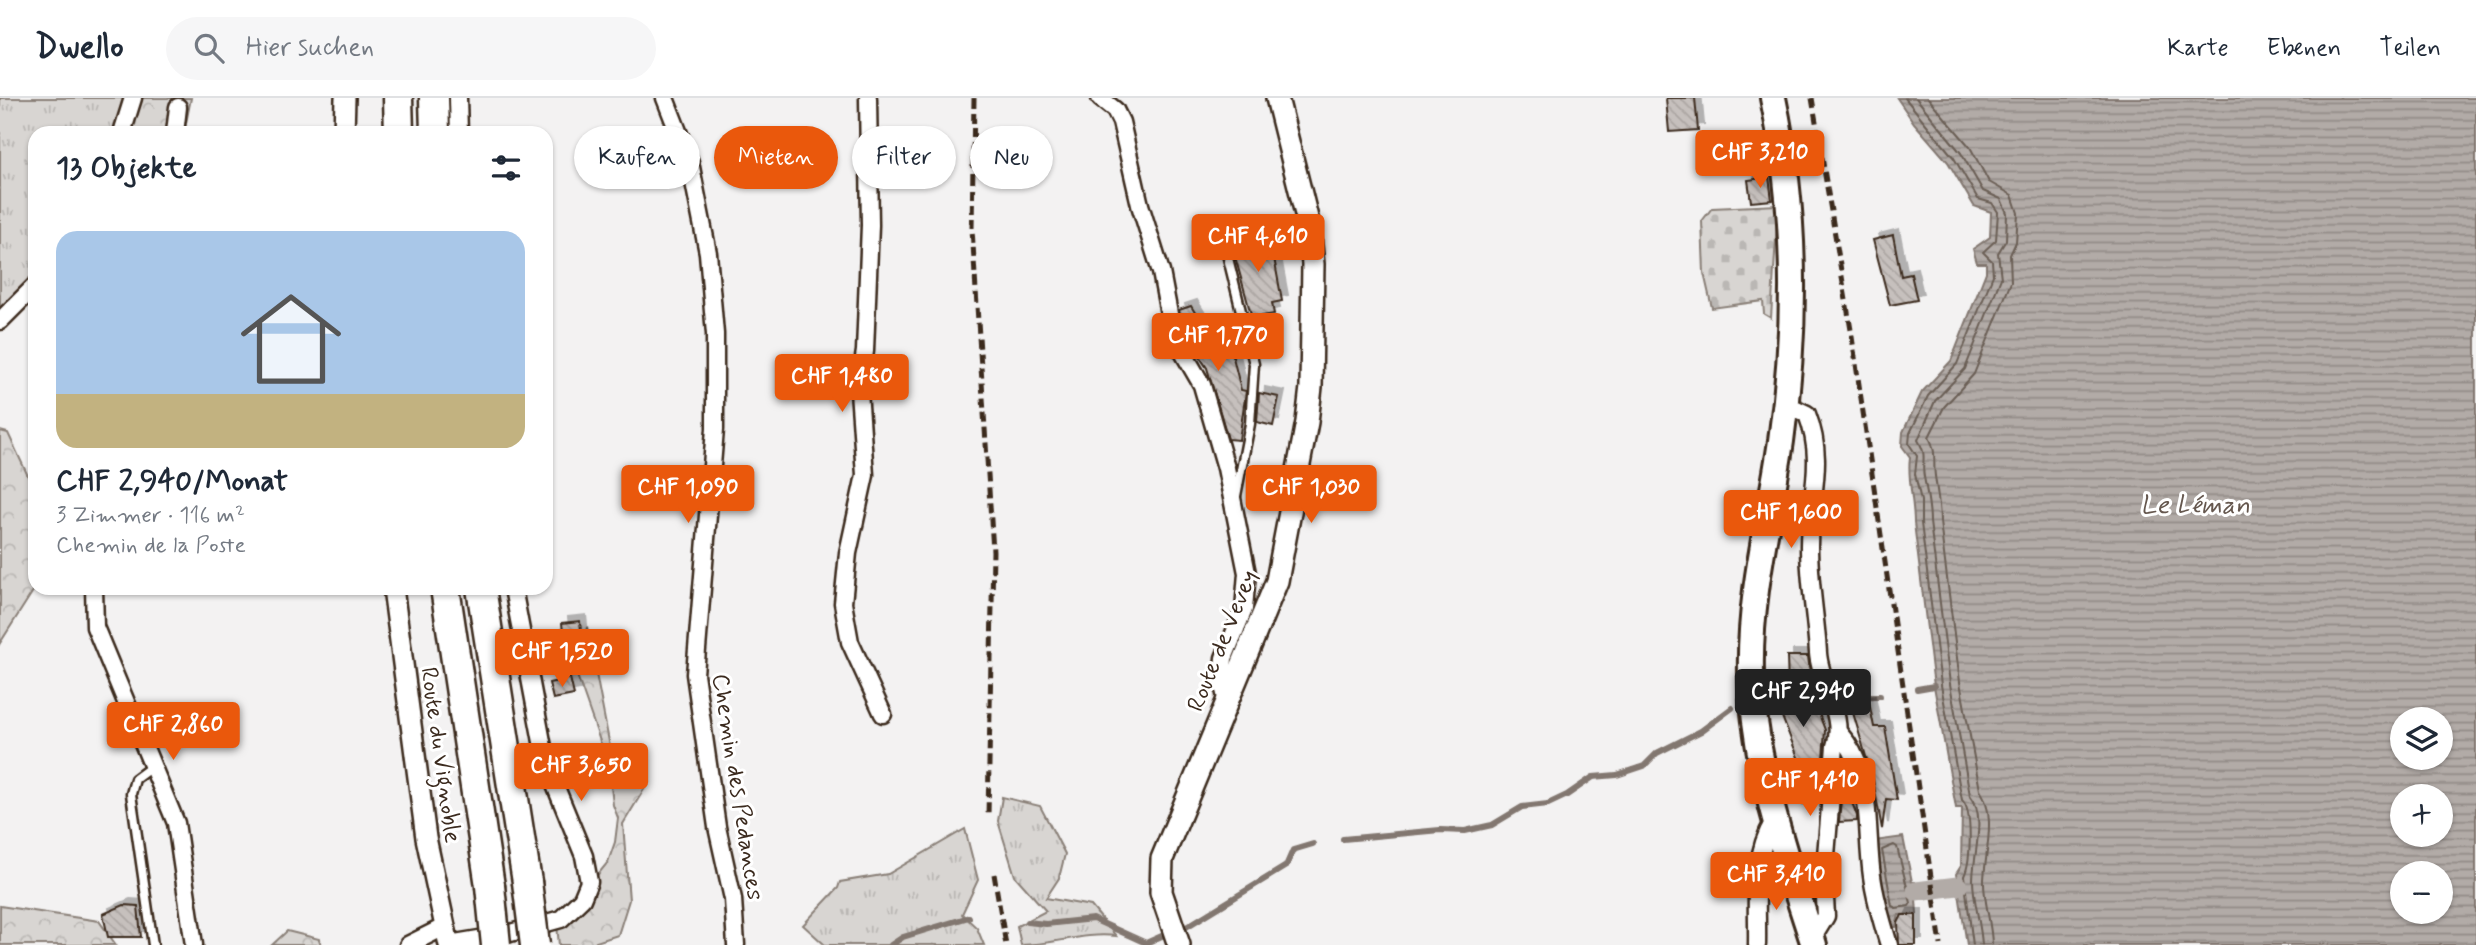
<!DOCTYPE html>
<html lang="de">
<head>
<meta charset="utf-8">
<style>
	:root { --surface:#fff; --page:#f6f6f7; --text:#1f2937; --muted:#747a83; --line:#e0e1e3; --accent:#ea580c }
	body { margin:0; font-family:Mynerve,sans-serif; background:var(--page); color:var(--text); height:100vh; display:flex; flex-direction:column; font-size:26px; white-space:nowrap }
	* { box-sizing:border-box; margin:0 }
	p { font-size:23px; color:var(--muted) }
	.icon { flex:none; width:38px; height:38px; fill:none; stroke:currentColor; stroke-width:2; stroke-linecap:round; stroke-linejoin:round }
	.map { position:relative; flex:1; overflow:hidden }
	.drawer { position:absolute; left:28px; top:28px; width:525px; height:469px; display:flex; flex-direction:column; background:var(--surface); border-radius:21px; box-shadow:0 2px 5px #0004 }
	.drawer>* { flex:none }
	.banner { position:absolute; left:574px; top:28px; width:665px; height:63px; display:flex; gap:14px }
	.fabs { position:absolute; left:2390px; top:609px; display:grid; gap:14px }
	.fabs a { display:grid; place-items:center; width:63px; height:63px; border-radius:50%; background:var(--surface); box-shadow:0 2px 5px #0004; font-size:35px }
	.price { position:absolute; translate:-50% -60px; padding:0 16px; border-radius:7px; background:var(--accent); color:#fff; font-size:23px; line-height:46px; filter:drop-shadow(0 2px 4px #0008) }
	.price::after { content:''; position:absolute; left:50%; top:42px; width:21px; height:16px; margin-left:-10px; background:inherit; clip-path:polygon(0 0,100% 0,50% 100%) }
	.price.selected { background:#222; color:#fff }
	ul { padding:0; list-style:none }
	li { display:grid; align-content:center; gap:14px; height:371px; padding:0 28px }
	li span { display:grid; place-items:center; height:217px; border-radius:21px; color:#555 }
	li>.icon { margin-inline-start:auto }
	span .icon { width:126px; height:126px; fill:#fffc; stroke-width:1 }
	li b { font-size:30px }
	h2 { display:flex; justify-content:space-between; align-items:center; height:84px; padding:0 28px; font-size:30px }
	.tag { padding:0 24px; border-radius:32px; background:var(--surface); box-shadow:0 2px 5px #0004; font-size:24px; line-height:63px }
	.tag.selected { background:var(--accent); color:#fff }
	header { display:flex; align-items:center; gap:42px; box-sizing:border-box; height:98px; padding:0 35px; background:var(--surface); border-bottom:2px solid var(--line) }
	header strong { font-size:33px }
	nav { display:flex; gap:38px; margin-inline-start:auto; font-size:24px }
	.search { width:490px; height:63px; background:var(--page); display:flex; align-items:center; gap:18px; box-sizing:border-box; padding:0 24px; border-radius:38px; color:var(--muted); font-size:26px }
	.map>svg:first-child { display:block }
	.grass { fill:url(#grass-tufts); stroke:#8a8078; stroke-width:2 }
	.forest { fill:url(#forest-crowns); stroke:#8a8078; stroke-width:2 }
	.cemetery { fill:url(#cemetery-stones); stroke:#8a8078; stroke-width:2 }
	.water { fill:url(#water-rules); stroke:#827770; stroke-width:2; fill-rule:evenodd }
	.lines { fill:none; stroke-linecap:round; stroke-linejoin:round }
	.shore { stroke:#6b5e55; stroke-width:2 }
	.stream { stroke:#827770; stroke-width:6 }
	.canal { stroke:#b2aba7; stroke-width:19 }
	.building { fill:url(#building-back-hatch); stroke:#3b2a1e; stroke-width:2; filter:url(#shadow) }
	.service-casing { stroke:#3b2a1e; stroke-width:13 }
	.minor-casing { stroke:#3b2a1e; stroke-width:21 }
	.tertiary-casing { stroke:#3b2a1e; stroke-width:24 }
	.secondary-casing { stroke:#3b2a1e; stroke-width:26 }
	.primary-casing { stroke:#3b2a1e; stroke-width:30 }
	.motorway-casing { stroke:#3b2a1e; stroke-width:33 }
	.service { stroke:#fff; stroke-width:8 }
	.minor { stroke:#fff; stroke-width:16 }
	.tertiary { stroke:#fff; stroke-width:19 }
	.secondary { stroke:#fff; stroke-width:21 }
	.primary { stroke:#fff; stroke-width:24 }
	.motorway { stroke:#fff; stroke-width:28 }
	.rail { stroke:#3b2a1e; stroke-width:5; stroke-dasharray:10 5; stroke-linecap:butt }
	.motorway-bridge-casing { stroke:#3b2a1e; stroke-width:33; stroke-linecap:butt }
	.motorway-bridge { stroke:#fff; stroke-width:28 }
	.labels { text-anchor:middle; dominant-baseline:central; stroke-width:6; stroke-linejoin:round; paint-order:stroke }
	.street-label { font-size:24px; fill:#3b2a1e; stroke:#fff }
	.water-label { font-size:26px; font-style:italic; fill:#65574e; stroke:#fff }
</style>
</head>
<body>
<header>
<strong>Dwello</strong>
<div class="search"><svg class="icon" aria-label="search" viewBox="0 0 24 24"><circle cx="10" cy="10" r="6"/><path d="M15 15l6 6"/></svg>Hier suchen</div>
<nav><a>Karte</a><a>Ebenen</a><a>Teilen</a></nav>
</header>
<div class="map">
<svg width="2476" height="847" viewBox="0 0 2476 847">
	<defs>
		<pattern id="grass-tufts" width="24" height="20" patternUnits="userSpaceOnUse" patternTransform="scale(1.75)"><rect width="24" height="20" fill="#d8d5d2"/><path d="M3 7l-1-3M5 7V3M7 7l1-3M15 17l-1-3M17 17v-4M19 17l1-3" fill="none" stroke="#bab7b4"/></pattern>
		<pattern id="forest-crowns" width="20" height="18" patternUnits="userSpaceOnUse" patternTransform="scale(1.75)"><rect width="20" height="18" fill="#d8d5d2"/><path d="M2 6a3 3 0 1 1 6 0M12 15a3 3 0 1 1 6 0" fill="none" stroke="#bab7b4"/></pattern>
		<pattern id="cemetery-stones" width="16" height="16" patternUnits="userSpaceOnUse" patternTransform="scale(1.75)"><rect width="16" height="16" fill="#d8d5d2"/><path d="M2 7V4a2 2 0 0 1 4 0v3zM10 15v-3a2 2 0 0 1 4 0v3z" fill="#bab7b4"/></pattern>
		<pattern id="water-rules" width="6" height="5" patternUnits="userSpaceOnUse" patternTransform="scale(1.75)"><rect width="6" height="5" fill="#b2aba7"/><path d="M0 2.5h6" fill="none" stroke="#928b87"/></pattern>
		<pattern id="building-back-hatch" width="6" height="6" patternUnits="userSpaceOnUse" patternTransform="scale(1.75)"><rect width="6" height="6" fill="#c6c0bd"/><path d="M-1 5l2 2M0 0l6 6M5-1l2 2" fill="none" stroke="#aba5a2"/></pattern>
		<filter id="shadow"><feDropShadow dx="6" dy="-6" stdDeviation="0" flood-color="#0004"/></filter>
	</defs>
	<rect width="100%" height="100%" fill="#f3f2f2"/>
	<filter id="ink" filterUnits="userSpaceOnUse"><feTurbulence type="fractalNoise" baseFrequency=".0143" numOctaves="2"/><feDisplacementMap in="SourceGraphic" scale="14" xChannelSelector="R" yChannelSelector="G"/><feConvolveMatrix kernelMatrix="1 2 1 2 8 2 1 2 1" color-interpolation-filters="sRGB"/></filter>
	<g filter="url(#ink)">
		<g class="grass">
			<path d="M0,0H134L125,35H35V192L0,222Z"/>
			<path d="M1002,699L1040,708L1065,756L1059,780L1046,800L1091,808L1116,838C1083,834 1054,847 1021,847L1017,828L1046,813L1015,778L998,723Z"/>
			<path d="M965,731L978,782L962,816L977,830L984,847H825L803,827L838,790L840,784L888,776Z"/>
		</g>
		<g class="forest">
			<path d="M134,0H191L184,35H125Z"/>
			<path d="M0,333L8,335L35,393V490L0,545Z"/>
			<path d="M587,529L611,654L640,664L646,688L623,726L629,802L618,837L587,847H559L557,827L608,764L615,744L618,720L613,707L609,669L578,580Z"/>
			<path d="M0,808L99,823L116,847H0Z"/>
			<path d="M287,833L319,841L321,847H272Z"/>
		</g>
		<path class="cemetery" d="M1778,107L1771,220L1764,216L1763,203L1712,210L1704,175L1702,123L1712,110Z"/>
		<g class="water">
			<path d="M1897,0H2476V847H1967L1956,776L1961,768L1962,710H1956L1934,588L1914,425C1914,402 1907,381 1910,359L1902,348L1903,334L1922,294L1951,263L1986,174V165H1977L1973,151L1990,139L1991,114L1974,108L1948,64L1914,25ZM2403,621H2441V660H2403ZM2403,698H2441V737H2403ZM2403,775H2441V814H2403Z"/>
			<path d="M1903,739L1912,784H1915L1917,816L1899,817L1896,829H1890L1878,778L1874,743Z"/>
		</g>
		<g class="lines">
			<g class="shore">
				<path d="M1905,0L1954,60L1978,101L1992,105L1998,114L1996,142L1983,154L1992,163L1993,177L1957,266L1928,298L1910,335L1909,346L1917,358L1915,376L1921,403V425L1941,587L1962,702C1973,712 1971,764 1964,778L1973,847"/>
				<path d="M1916,0L1961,55L1983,93L2001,101L2007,115L2006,142L1998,155L2001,180L1965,271L1935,303L1918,342C1928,359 1921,362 1924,379C1927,395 1930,408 1930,424L1950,586L1970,697C1987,717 1973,758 1973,782C1973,803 1981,825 1982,847"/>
				<path d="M1928,0L1970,49L1989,84L2012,97L2018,115L2016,144L2010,157L2011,184L1974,276L1944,309L1929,339C1937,354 1933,363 1935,378C1937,394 1940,407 1940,424L1960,584L1980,692C1997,717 1985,755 1984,782C1983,800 1992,827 1992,847"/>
				<path d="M1894,747L1897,749L1911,805L1909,808L1896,810L1892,808L1882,752Z"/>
			</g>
			<g class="stream">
				<path d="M1777,587H1795"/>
				<path d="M1917,591L1934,588"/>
				<path d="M1805,592L1821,596"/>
				<path d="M1834,599L1880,598"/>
				<path d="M1343,741L1440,732L1465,733L1492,727L1522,709L1548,706L1567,697L1593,679L1617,677L1644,668L1657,655L1701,633L1732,610"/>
				<path d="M1027,824L1046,826L1093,821L1146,845L1164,837"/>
				<path d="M1183,831L1286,768L1293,752L1313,746"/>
				<path d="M891,847L903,839L969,819"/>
			</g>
			<path class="canal" d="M1916,793L1958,788"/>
		</g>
		<g class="building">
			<path d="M1666,0H1695L1698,32L1669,34Z"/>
			<path d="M1769,79L1772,102L1751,104L1748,82Z"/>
			<path d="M1893,137L1901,178L1911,176L1917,202L1890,207L1873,142Z"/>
			<path d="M1270,138L1282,203L1272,205L1274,216L1252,220L1231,144Z"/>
			<path d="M1191,208L1219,254L1231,251L1241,292L1246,293L1239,342L1228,341L1207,270L1183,233L1179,212Z"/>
			<path d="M1259,295L1279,299L1273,328L1257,324Z"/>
			<path d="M580,523L582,542L564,544L562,525Z"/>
			<path d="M1787,558H1808L1813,600L1825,632L1820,705L1796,706L1794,667H1801L1773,596L1788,590Z"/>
			<path d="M570,580L574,597L553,601L549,585Z"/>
			<path d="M1869,604L1874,629H1885L1897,702L1886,701L1882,731L1873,682L1851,608Z"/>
			<path d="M1843,680L1857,718V723L1839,724Z"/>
			<path d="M124,807L138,808L141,839H108L103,816Z"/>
			<path d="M1902,817H1916V847H1899L1898,825Z"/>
		</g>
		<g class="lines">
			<defs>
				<g id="service">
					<path d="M1226,152L1254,266L1250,326L1236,398"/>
					<path d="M153,847L131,696L135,681L154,667"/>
				</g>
				<g id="minor">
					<path d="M458,0L459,35"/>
					<path d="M665,0L690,64L708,155L715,236V331L695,576L717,729L733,801L736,847"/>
					<path d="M868,0L870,127L865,253L859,293L865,377L848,455L843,505L850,544L883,616"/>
					<path d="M1100,0L1115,12L1121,24L1140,107L1161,174L1173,237L1202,287L1226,370L1247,475L1244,511L1224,560L1222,582L1227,605"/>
					<path d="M122,35L133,0"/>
					<path d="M175,35L178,9"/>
					<path d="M0,223L35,188"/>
					<path d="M1786,306L1807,316C1826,365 1809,399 1809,448C1809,484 1816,520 1818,555C1820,586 1846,619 1835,648L1824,782L1826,818L1812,841"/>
					<path d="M94,490L95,529L176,725L194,847"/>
					<path d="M1840,636C1874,674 1865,730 1872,778C1875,801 1882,824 1889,847"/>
					<path d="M496,839L561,821L582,801L589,784L584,758L546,665L513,490"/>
					<path d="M449,846L491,839L500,842"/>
					<path d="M408,847L444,829"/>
					<path d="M1757,847C1758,804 1751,760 1774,723"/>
				</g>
				<g id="tertiary">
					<path d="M344,35L345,0"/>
					<path d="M393,490L426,740L449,847"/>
				</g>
				<path id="secondary" d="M1179,847L1161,794L1162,761L1277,483L1307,324L1311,289L1313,166L1309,128L1277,0"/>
				<path id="primary" d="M1773,0C1797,114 1797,228 1781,343C1770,420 1749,496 1751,574C1754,670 1785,757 1814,847"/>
				<g id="motorway">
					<path d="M398,0L399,35"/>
					<path d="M434,0L435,35"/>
					<path d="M445,490L490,788"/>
					<path d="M481,490L527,784"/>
				</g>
			</defs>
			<use href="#service" class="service-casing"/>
			<use href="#minor" class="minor-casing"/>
			<use href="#tertiary" class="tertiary-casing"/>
			<use href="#secondary" class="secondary-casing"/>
			<use href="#primary" class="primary-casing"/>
			<use href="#motorway" class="motorway-casing"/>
			<use href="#service" class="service"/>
			<use href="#minor" class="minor"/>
			<use href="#tertiary" class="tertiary"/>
			<use href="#secondary" class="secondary"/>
			<use href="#primary" class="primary"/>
			<use href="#motorway" class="motorway"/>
			<g class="rail">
				<path d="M974,0L972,131L993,453L988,718"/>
				<path d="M1812,0L1851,232L1941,847"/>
				<path d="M994,776L1006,847"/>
			</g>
			<defs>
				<g id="motorway-bridge">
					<path d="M527,784L535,847"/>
					<path d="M490,788L496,847"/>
				</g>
			</defs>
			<use href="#motorway-bridge" class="motorway-bridge-casing"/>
			<use href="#motorway-bridge" class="motorway-bridge"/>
		</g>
	</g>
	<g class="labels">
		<g class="street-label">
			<text transform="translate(1223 543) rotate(-68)">Route de Vevey</text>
			<text transform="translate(440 657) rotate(82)">Route du Vignoble</text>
			<text transform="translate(737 689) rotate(81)">Chemin des Pedances</text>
		</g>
		<g class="water-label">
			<text x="2195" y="408">Le Léman</text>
		</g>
	</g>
</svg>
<div class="fabs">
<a><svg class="icon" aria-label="layers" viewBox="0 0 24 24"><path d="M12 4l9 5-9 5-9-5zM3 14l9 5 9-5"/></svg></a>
<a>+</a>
<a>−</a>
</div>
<b class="price" style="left:1760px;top:92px">CHF 3,210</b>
<b class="price" style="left:1258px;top:176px">CHF 4,610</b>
<b class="price" style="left:1218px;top:275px">CHF 1,770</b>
<b class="price" style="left:842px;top:316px">CHF 1,480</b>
<b class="price" style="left:688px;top:427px">CHF 1,090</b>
<b class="price" style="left:1311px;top:427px">CHF 1,030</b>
<b class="price" style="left:1791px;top:452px">CHF 1,600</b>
<b class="price" style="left:562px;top:591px">CHF 1,520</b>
<b class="price selected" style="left:1803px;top:631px">CHF 2,940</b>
<b class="price" style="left:173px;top:664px">CHF 2,860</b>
<b class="price" style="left:581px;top:705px">CHF 3,650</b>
<b class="price" style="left:1810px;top:720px">CHF 1,410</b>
<b class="price" style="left:1776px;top:814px">CHF 3,410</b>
<div class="banner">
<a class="tag">Kaufen</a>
<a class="tag selected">Mieten</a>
<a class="tag">Filter</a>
<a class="tag">Neu</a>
</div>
<section class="drawer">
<h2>13 Objekte<svg class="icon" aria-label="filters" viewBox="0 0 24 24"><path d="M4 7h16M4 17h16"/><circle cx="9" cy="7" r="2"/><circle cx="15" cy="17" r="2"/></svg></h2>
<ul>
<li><span style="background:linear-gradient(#a9c7e8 75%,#c2b280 0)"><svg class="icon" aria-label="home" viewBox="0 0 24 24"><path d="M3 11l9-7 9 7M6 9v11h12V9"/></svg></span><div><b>CHF 2,940/Monat</b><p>3 Zimmer · 116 m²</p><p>Chemin de la Poste</p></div></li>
</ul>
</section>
</div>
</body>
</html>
